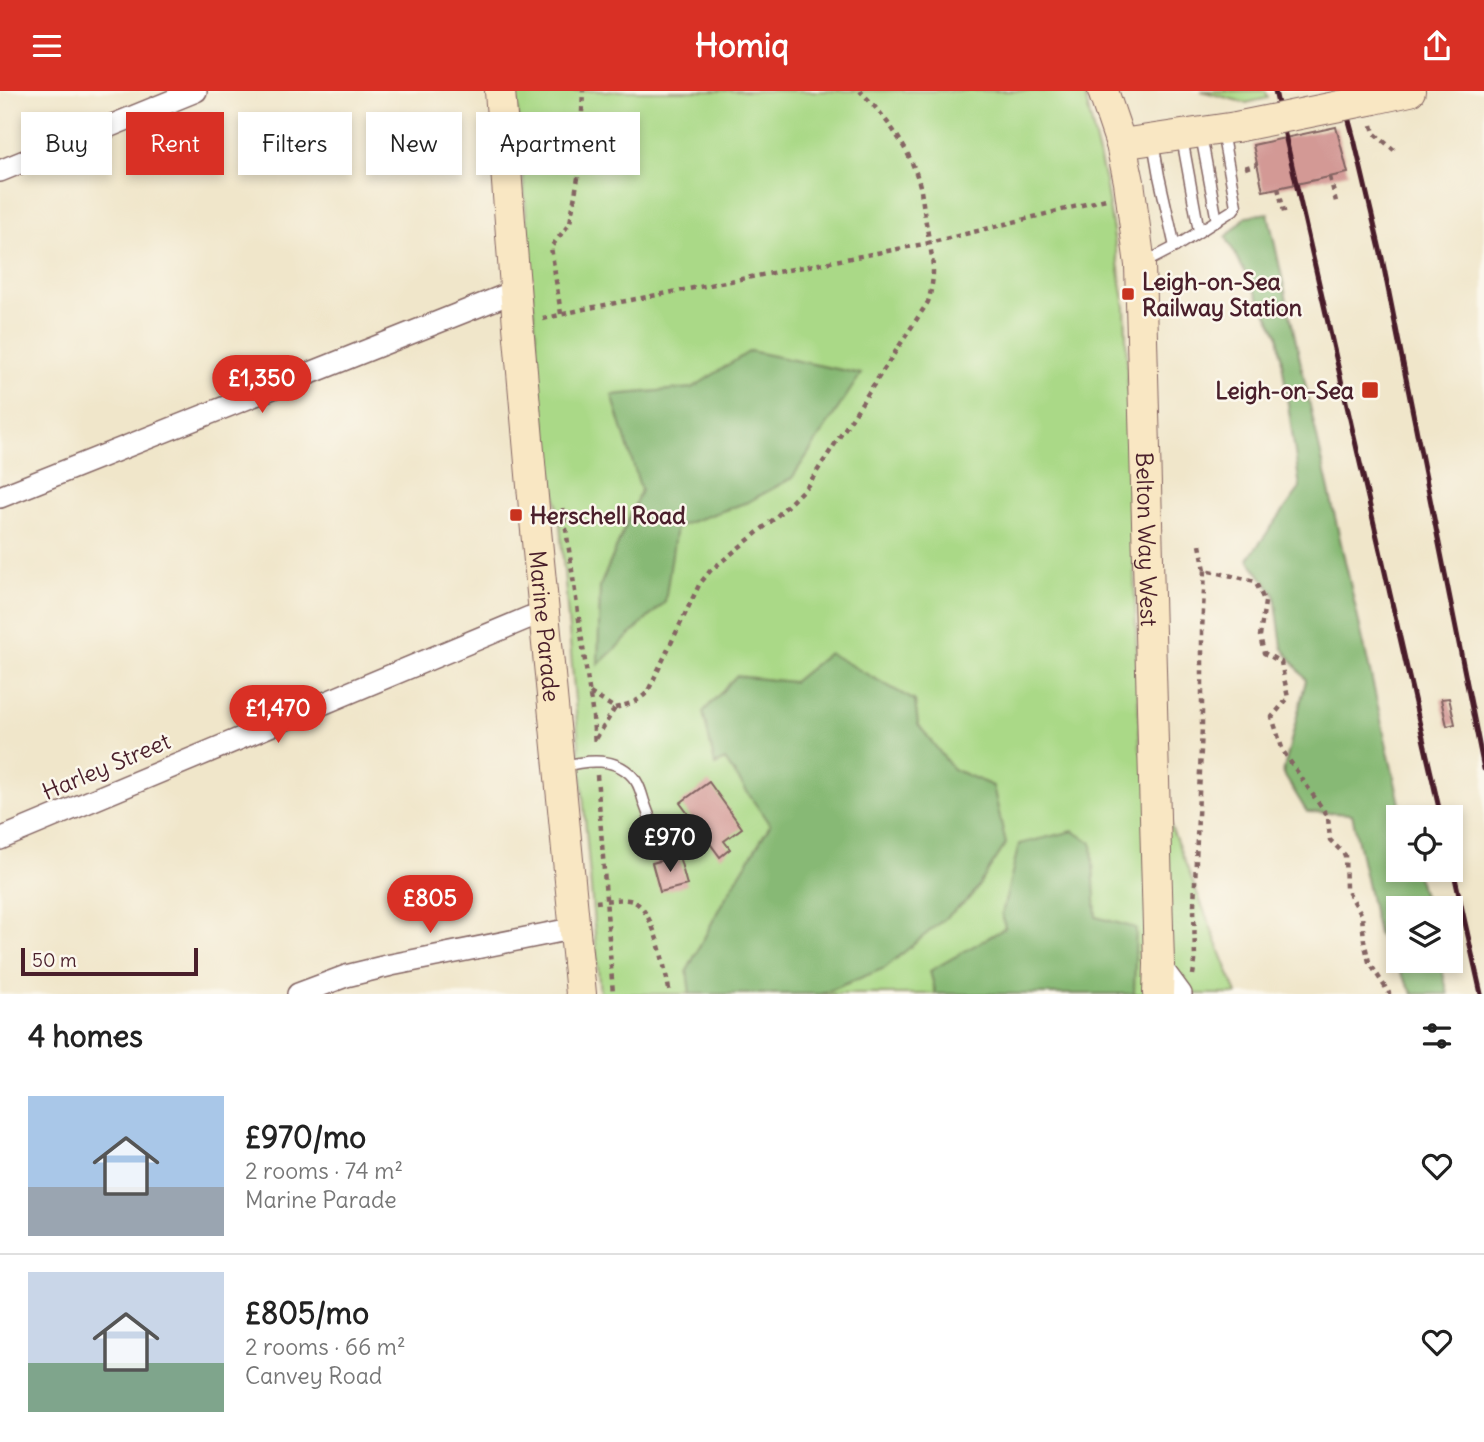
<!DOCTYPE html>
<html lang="en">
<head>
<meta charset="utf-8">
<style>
	:root { --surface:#fff; --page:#f6f6f6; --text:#222; --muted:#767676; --line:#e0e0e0; --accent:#d93025 }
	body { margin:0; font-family:Delius,sans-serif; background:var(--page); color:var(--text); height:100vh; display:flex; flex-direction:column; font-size:26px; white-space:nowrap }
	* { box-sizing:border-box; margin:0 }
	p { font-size:23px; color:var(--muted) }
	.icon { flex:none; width:38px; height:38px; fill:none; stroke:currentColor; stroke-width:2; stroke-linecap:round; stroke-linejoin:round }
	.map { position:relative; height:903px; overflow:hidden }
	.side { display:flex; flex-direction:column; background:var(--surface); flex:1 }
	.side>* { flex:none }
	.banner { position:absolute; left:21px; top:21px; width:700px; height:63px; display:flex; gap:14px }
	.tools { position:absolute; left:1386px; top:714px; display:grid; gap:14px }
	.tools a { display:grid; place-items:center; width:77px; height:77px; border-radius:0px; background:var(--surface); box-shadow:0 4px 10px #0003; font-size:35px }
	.scale { position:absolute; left:21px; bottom:18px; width:177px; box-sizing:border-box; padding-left:7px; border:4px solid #4a1f2b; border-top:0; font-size:19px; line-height:24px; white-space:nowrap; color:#4a1f2b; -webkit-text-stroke:5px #fbf7ec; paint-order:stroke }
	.price { position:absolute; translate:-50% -60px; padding:0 16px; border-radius:24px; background:var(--accent); color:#fff; font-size:23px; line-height:46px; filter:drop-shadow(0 2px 4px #0008) }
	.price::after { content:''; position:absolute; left:50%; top:42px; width:21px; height:16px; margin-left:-10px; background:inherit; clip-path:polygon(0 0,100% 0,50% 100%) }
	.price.current { background:#222; color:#fff }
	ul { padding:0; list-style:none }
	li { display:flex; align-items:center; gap:21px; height:175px; padding:0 28px }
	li+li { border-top:2px solid var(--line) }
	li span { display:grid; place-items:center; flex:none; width:196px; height:140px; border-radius:0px; color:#555 }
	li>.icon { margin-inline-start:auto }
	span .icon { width:84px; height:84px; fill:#fffc; stroke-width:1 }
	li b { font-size:30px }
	h2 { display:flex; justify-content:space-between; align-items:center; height:84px; padding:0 28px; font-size:30px }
	.tag { padding:0 24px; border-radius:0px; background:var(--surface); box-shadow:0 4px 10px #0003; font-size:24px; line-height:63px }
	.tag.current { background:var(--accent); color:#fff }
	header { display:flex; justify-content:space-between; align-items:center; height:91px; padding:0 28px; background:var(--accent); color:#fff; font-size:32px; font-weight:700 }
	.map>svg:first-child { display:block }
	.green { fill:#aad987; stroke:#7a7c59; stroke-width:2 }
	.forest { fill:#87b974; stroke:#686c50; stroke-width:2 }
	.building { fill:#d39995 }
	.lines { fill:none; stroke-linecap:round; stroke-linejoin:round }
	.lane-casing { stroke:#846563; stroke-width:13 }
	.street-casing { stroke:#846563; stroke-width:24 }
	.secondary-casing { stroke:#846563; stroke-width:32 }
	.path { stroke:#846563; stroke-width:4.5; stroke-dasharray:5 5; stroke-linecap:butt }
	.lane { stroke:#fff; stroke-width:10 }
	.street { stroke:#fff; stroke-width:21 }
	.secondary { stroke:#f9e7c3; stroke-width:30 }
	.rail { stroke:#4a1f2b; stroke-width:5 }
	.secondary-bridge-casing { stroke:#846563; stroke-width:32; stroke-linecap:butt }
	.secondary-bridge { stroke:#f9e7c3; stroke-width:30 }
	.poi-dot { fill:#c8321e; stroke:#fbf7ec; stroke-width:2.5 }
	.labels { text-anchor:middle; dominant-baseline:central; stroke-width:5; stroke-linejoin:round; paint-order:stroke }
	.poi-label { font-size:23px; font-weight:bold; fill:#4a1f2b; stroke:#fbf7ec; text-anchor:start }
	.street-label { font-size:23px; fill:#4a1f2b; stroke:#fbf7ec }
</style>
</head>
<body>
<header><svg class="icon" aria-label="menu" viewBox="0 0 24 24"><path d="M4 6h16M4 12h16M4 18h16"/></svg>Homiq<svg class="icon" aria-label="share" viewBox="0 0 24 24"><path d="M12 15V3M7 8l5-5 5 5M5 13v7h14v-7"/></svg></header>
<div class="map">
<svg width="1484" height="903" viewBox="0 0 1484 903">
	<rect width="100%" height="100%" fill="#fbf7ec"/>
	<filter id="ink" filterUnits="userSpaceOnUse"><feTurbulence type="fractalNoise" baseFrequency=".0143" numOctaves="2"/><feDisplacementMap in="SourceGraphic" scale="14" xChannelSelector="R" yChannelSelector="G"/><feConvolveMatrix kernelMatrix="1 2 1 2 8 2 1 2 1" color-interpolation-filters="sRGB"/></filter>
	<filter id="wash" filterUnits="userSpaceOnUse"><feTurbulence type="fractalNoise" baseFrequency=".00686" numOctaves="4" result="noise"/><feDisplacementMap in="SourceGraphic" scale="28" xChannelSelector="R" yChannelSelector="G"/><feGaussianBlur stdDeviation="1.57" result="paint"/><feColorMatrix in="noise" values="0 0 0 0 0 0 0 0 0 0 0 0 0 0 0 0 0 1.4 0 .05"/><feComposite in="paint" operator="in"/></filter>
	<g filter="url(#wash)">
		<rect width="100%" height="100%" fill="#f0e6ca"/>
		<g class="green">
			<path d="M516,0H1084L1105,90L1125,216L1140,657L1237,903H600L560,434L541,308Z"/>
			<path d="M1201,0H1266L1268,7L1246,12Z"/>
		</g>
		<g class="forest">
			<path d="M1268,122L1314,333L1403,726H1398V779H1416L1426,817H1398V870H1440L1448,903H1413L1378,843L1352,723L1307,721L1283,682L1306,589L1282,556L1275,504L1248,468L1300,397L1278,243L1226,146L1247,125Z"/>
			<path d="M750,260L861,283L792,387L748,411L676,436L665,511L598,574L600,495L641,399L612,304L692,297Z"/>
			<path d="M829,562L915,610L918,633L953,678L993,695L1006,753L971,806L885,877L821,903H690L687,880L721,814L770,734L725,669L715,674L703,621L736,585L793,591Z"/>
			<path d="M1073,740L1092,752L1096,826L1136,837L1134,903H936L930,880L1005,837L1002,823L1019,753Z"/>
		</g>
		<g id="blocks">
			<g class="building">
				<path d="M1336,36L1348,82L1263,100L1253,54Z"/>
				<path d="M1449,607L1455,633L1447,635L1441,608Z"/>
				<path d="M709,691L742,737L724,750L730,758L720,766L680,712Z"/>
				<path d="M679,765L687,794L660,801L652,772Z"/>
			</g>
		</g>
	</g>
	<g filter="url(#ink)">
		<use href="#blocks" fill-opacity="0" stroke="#846563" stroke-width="2"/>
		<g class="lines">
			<defs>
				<g id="lane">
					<path d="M1201,44L1217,130"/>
					<path d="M1182,47L1199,140"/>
					<path d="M1153,51L1159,85L1175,156"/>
					<path d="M1142,173L1175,156L1233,119L1236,115L1222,41"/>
					<path d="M560,676C586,669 618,664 636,690C640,696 642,704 644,711C649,725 654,739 661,752"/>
				</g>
				<g id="street">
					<path d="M0,80L196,0"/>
					<path d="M0,406L506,204L516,203"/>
					<path d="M0,748L530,526L544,522"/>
					<path d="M1159,873L1181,903"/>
					<path d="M298,903L346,885L391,874L576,837"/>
				</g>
				<g id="secondary">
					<path id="s1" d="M500,0L518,235L535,429L581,903"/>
					<path id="s2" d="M1103,0L1121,53L1129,91L1140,174L1159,873L1158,903"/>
					<path d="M1374,8L1410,0"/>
					<path d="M1121,53L1236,36"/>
				</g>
			</defs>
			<use href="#lane" class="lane-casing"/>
			<use href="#street" class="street-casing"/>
			<use href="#secondary" class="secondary-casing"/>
			<g class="path">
				<path d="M1372,34L1374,42L1394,59"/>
				<path d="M1245,77L1257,73"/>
				<path d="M1330,86L1337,115"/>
				<path d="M1278,97L1285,124"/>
				<path d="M561,223L551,156L570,132L579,81L583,0"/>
				<path d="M543,228L584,218L929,152L1106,108"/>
				<path d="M563,417L593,626L595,654"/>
				<path d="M1200,454L1205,479L1255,490L1265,511L1260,545L1264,562L1281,571L1288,607L1272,626L1283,660L1328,726L1330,749L1345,764L1346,797L1362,824L1364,850L1369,871L1389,902L1388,903"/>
				<path d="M590,602L615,617L596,648"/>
				<path d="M615,617C629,613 639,611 648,600L699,494L710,480L774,428L808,394L928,211C937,180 932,168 927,137C924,123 923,109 920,95C911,59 886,26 860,0"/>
				<path d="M597,684L613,903"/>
				<path d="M596,811C607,810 625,806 635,811C656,824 665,880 670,903"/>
				<path d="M1193,884L1195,871L1194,814L1202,636V540L1205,479"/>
			</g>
			<use href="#lane" class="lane"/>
			<use href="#street" class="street"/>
			<use href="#secondary" class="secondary"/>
			<g class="rail">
				<path d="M1275,0L1441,726"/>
				<path d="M1341,0L1355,52L1382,167L1484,678"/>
				<path d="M1451,769L1481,903"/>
			</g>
			<defs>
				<path id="secondary-bridge" d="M1236,36L1374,8"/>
			</defs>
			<use href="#secondary-bridge" class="secondary-bridge-casing"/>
			<use href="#secondary-bridge" class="secondary-bridge"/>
		</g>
	</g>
	<g class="poi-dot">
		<rect x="1121" y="196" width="14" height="14" rx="3.5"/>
		<rect x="1361" y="290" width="18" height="18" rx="3.5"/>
		<rect x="509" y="417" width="14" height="14" rx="3.5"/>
	</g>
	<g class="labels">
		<g class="poi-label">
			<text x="1142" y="190">Leigh-on-Sea<tspan x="1142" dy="26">Railway Station</tspan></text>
			<text x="1354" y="299" text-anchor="end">Leigh-on-Sea</text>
			<text x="530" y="424">Herschell Road</text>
		</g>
		<g class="street-label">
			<text stroke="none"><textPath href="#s2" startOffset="453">Belton Way West</textPath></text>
			<text stroke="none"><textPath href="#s1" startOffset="537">Marine Parade</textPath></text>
			<text transform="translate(106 675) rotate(-23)">Harley Street</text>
		</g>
	</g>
</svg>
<div class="tools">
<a><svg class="icon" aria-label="locate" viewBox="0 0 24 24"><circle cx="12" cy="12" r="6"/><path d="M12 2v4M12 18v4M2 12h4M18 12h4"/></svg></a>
<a><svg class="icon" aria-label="layers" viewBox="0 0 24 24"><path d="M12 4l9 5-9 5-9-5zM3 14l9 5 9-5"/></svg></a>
</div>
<div class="scale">50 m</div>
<b class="price" style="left:262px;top:324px">£1,350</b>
<b class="price" style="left:278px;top:654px">£1,470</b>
<b class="price current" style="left:670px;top:783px">£970</b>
<b class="price" style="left:430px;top:844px">£805</b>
<div class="banner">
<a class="tag">Buy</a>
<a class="tag current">Rent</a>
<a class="tag">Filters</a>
<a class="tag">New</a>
<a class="tag">Apartment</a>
</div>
</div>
<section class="side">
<h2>4 homes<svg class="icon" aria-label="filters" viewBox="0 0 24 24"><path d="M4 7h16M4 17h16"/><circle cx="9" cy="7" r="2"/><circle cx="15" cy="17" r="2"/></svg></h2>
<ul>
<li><span style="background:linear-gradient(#a9c7e8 65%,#9aa5b1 0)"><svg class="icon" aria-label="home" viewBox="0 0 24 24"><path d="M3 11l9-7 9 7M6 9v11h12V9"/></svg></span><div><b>£970/mo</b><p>2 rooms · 74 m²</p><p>Marine Parade</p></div><svg class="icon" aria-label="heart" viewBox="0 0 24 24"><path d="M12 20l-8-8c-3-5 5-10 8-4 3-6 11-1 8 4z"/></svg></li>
<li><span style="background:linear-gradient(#c9d6e8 65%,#7fa58c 0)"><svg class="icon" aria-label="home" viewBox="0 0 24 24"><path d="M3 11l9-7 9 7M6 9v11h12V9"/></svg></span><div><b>£805/mo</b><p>2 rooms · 66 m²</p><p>Canvey Road</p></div><svg class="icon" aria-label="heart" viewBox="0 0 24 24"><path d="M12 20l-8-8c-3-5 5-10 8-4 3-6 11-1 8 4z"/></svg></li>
</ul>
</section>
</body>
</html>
